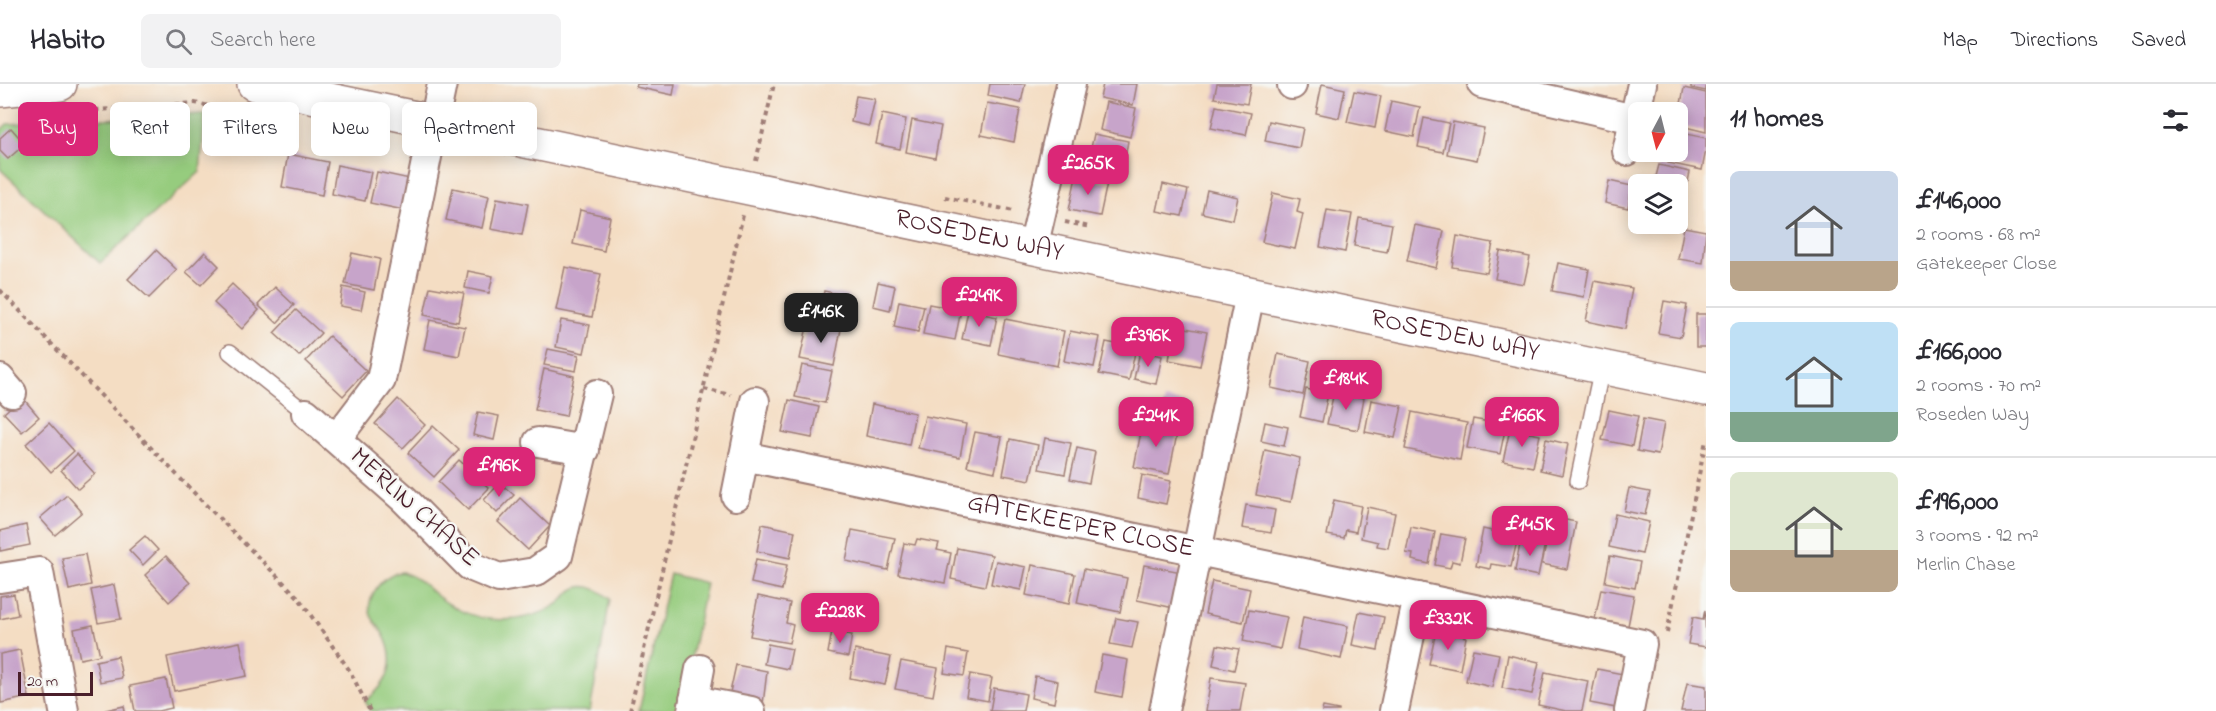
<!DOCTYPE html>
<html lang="en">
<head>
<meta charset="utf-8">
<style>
	:root { --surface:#fff; --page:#f2f2f3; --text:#2b2b33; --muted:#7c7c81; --line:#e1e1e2; --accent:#db2777 }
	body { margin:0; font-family:"Indie Flower",sans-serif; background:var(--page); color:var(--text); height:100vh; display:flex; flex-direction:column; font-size:22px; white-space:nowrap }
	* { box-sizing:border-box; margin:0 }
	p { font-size:20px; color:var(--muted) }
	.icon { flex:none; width:33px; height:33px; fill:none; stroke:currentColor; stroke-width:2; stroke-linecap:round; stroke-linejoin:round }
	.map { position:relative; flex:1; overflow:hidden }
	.side { display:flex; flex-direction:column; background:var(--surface); width:510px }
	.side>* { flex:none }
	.banner { position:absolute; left:18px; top:18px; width:570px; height:54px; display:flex; gap:12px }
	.needle { width:39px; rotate:187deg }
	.buttons { position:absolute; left:1628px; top:18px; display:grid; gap:12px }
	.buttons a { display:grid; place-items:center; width:60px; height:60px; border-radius:9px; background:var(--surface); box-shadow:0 3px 15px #0003; font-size:30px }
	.scale { position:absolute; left:18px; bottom:15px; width:75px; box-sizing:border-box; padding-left:6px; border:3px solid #4a1f2b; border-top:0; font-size:16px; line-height:21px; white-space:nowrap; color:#4a1f2b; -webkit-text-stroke:4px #f6f6f2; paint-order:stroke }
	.price { position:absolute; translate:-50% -51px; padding:0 14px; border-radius:12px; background:var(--accent); color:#fff; font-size:20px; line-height:39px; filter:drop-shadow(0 2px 3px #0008) }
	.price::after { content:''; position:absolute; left:50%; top:36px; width:18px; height:14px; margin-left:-9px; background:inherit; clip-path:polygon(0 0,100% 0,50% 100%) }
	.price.on { background:#222; color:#fff }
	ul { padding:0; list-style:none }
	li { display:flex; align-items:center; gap:18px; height:150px; padding:0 24px }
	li+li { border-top:2px solid var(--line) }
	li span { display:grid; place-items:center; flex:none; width:168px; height:120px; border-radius:9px; color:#555 }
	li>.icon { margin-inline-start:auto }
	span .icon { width:72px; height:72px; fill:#fffc; stroke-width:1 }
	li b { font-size:26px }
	h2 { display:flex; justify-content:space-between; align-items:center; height:72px; padding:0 24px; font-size:26px }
	.tag { padding:0 21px; border-radius:9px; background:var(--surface); box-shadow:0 3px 15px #0003; font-size:21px; line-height:54px }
	.tag.on { background:var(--accent); color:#fff }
	header { display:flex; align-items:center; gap:36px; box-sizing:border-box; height:84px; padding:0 30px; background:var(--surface); border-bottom:2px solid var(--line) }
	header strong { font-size:28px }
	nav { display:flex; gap:33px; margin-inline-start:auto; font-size:21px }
	.search { width:420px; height:54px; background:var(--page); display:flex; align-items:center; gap:15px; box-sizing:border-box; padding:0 21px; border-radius:9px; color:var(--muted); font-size:22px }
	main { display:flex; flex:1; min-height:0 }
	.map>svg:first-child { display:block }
	.green { fill:#96cc7e; stroke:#707654; stroke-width:1.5 }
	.building { fill:#c7a4ca }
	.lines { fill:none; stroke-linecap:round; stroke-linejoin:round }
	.service-casing { stroke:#9f7e77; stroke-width:18 }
	.minor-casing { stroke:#9f7e77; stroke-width:32 }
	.tertiary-casing { stroke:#9f7e77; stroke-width:36 }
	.path { stroke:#9f7e77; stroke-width:4; stroke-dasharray:4.5 4.5; stroke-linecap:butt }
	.service { stroke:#fff; stroke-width:15 }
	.minor { stroke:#fff; stroke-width:28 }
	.tertiary { stroke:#fff; stroke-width:33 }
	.labels { text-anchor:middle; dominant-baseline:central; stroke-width:4.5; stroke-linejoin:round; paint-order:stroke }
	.street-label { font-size:26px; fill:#4a1f2b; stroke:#f6f6f2 }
</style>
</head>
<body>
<header>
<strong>Habito</strong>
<div class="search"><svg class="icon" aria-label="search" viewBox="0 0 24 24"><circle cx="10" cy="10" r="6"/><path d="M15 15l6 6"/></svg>Search here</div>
<nav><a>Map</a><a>Directions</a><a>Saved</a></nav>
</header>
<main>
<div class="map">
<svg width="1706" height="627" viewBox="0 0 1706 627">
	<rect width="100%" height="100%" fill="#f6f6f2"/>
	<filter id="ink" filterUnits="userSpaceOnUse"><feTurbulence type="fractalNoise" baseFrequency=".0167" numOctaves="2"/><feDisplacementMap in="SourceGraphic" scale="12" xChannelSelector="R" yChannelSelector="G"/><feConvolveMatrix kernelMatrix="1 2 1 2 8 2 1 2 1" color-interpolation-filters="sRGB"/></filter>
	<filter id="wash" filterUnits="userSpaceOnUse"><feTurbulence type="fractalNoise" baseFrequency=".008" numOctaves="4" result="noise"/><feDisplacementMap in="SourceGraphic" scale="24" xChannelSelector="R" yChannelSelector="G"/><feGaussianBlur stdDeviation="1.35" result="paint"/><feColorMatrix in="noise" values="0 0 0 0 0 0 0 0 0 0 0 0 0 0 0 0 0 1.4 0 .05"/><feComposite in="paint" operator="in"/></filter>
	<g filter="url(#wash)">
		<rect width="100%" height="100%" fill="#f4ddc3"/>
		<g class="green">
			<path d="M205,30L200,88L100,179L0,85V47L7,40Z"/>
			<path d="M402,488C419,494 423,500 436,511C461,531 490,540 522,534C533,532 547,527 556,521C562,518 565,513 569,509C581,496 599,505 610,515L590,627H371L365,617C390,599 398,576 382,548C378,541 371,535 370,528C367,515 378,499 389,492C392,489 398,489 402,488Z"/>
			<path d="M670,490L706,499L680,627H639Z"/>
		</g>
		<g id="blocks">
			<g class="building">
				<path d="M637,0H675L673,11L636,3Z"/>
				<path d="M990,0H1025L1021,19L988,12Z"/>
				<path d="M1103,0H1137L1133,21L1100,14Z"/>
				<path d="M1217,0H1251L1247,20L1214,14Z"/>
				<path d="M1322,0L1345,5L1339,34L1316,29Z"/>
				<path d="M1691,0H1706V7L1691,4Z"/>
				<path d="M1684,4L1706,9V48L1677,41Z"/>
				<path d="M1354,7L1381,12L1375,44L1347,38Z"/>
				<path d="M856,12L875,15L869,42L851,38Z"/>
				<path d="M1391,17L1420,23L1414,53L1385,47Z"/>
				<path d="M1106,18L1136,24L1130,53L1100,46Z"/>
				<path d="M987,19L1020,25L1014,58L981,51Z"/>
				<path d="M1216,22L1251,29L1246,51L1211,44Z"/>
				<path d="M882,30L906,35L900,65L876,60Z"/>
				<path d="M1424,34L1449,39L1443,68L1418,63Z"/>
				<path d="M912,36L941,42L935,74L906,68Z"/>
				<path d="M1269,37L1303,44L1299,64L1265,57Z"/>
				<path d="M1453,38L1484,44L1477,76L1447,70Z"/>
				<path d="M11,44L25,60L8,75L0,67V54Z"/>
				<path d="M1677,48L1706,54V66L1702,86L1668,79L1670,68H1677Z"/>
				<path d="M1094,50L1128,57L1123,85L1088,78Z"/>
				<path d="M288,70L328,78L322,111L282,103Z"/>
				<path d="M337,81L371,88L365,117L332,110Z"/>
				<path d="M1659,81L1690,88L1685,113L1677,111V100H1654Z"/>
				<path d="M377,88L410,95L404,126L370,119Z"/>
				<path d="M1076,93L1107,99L1100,132L1069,126Z"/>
				<path d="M1609,97L1632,102L1628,124L1605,119Z"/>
				<path d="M1163,100L1188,106L1182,132L1157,127Z"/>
				<path d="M453,104L489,112L482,144L446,136Z"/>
				<path d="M1207,106L1238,113L1233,136L1202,129Z"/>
				<path d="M1273,109L1300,115L1297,128L1303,130L1295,165L1262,158Z"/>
				<path d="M497,114L528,120L522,151L491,145Z"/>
				<path d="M1677,117L1682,118L1678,137H1677Z"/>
				<path d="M580,126L610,133L604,167L573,160Z"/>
				<path d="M1327,126L1352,130L1345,168L1320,163Z"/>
				<path d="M1359,134L1392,140L1387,168L1354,162Z"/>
				<path d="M1415,141L1444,147L1436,184L1407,177Z"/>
				<path d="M1684,143L1706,147L1703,179L1678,175Z"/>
				<path d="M1457,152L1493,159L1487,189L1452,183Z"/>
				<path d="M156,166L177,186L149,214L128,195Z"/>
				<path d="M1500,167L1530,173L1524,200L1495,195Z"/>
				<path d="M205,168L219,182L201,201L186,188Z"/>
				<path d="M352,169L380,175L374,206L345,200Z"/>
				<path d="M1558,179L1589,185L1584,213L1552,207Z"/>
				<path d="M565,183L601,190L592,233L556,226Z"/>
				<path d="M468,187L493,192L489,209L465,204Z"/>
				<path d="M1594,197L1632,204L1625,245L1586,237Z"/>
				<path d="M878,198L895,202L890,226L873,222Z"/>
				<path d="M232,200L259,226L242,245L214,219Z"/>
				<path d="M275,203L294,221L277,239L258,221Z"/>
				<path d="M343,203L365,208L361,226L340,222Z"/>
				<path d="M430,203L464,209L458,238L424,231Z"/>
				<path d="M824,207L848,212L843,239L818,234Z"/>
				<path d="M899,217L924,222L918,248L894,243Z"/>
				<path d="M1664,217L1687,221L1681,253L1658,249Z"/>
				<path d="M929,220L961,226L955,256L923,250Z"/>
				<path d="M296,226L321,249L299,272L274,249Z"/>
				<path d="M968,227L997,233L991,261L962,255Z"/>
				<rect x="1696" y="230" width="10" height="33"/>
				<path d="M1005,235L1064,247L1057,282L998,270Z"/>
				<path d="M430,236L465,243L459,272L424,265Z"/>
				<path d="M561,236L590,241L584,269L556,263Z"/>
				<path d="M808,238L841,245L834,282L800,275Z"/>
				<path d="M1175,242L1207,248L1200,282L1169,276Z"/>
				<path d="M1070,247L1100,253L1094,283L1064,277Z"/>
				<path d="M329,252L366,287L343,312L306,277Z"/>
				<path d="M1106,258L1136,264L1129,296L1099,290Z"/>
				<path d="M548,265L579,271L576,287L544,281Z"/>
				<path d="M1140,267L1162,272L1156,300L1134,295Z"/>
				<path d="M1278,270L1310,277L1303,311L1271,304Z"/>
				<path d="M802,281L832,287L825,319L795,313Z"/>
				<path d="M544,285L574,292L566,332L535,326Z"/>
				<path d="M1306,305L1328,310L1322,338L1300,333Z"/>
				<path d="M1334,308L1364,314L1358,346L1327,340Z"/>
				<path d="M22,313L39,333L22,348L4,329Z"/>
				<path d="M398,315L425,341L403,364L375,340Z"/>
				<path d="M1165,315L1191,320L1186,344L1160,338Z"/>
				<path d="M789,316L819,323L812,354L782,348Z"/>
				<path d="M1371,316L1402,322L1395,354L1365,348Z"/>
				<path d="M872,320L915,329L909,361L866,352Z"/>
				<path d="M1609,326L1638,332L1632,362L1602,356Z"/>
				<path d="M478,328L499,332L494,356L473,351Z"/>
				<path d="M1412,328L1467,339L1460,376L1405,365Z"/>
				<path d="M925,332L966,340L960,373L918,364Z"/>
				<path d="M1473,335L1506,341L1500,370L1467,364Z"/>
				<path d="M1643,335L1664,339L1658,371L1637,367Z"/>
				<path d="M1143,338L1178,345L1169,390L1134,383Z"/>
				<path d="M1265,338L1288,343L1284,362L1261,357Z"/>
				<path d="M49,339L74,367L51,388L26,360Z"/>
				<path d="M433,342L459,366L434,393L408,369Z"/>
				<path d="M1510,345L1540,351L1533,383L1503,377Z"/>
				<path d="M975,348L1002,353L995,388L967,382Z"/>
				<path d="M1045,354L1071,359L1065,390L1039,385Z"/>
				<path d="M1010,355L1038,361L1030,396L1003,391Z"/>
				<path d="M1546,355L1568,360L1562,391L1540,386Z"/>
				<path d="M1077,364L1095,368L1089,399L1070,395Z"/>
				<path d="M1265,366L1300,374L1291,418L1256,411Z"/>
				<path d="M77,370L95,390L78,405L61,386Z"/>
				<path d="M459,376L489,404L468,426L438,398Z"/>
				<path d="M1142,391L1171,397L1166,420L1138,414Z"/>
				<path d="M500,399L514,411L497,429L484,416Z"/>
				<path d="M1629,404L1650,408L1645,431L1624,427Z"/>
				<path d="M67,411L82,428L55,451L40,434Z"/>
				<path d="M520,414L550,442L528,466L498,438Z"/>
				<path d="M1334,416L1361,422L1356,448L1346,446L1344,454L1327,451Z"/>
				<path d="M1246,421L1275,426L1271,449L1242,444Z"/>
				<path d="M1367,423L1395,429L1388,464L1377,462L1378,458L1361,454Z"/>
				<path d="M1615,430L1649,438L1642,470L1609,463Z"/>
				<path d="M1552,433L1576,438L1567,485L1542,480Z"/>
				<path d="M762,440L795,447L790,474L757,467Z"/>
				<path d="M26,441L30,461L0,467V447Z"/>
				<path d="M1411,443L1435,448L1429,480L1412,476L1413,470L1406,469Z"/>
				<path d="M1483,445L1518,453L1511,483L1491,480L1490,485L1476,482Z"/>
				<path d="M852,446L895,454L888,486L846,477Z"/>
				<path d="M1441,450L1465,454L1460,479L1452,477L1450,484L1435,481Z"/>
				<path d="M145,452L158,466L143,481L129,466Z"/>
				<path d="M1521,454L1545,459L1538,492L1515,487Z"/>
				<path d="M917,455L939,459L937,466L951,469L945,499L898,490L904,459L915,461Z"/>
				<path d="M957,464L992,471L985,502L951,495Z"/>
				<path d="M85,470L91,501L69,506L62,474Z"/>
				<path d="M166,472L190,499L169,518L145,491Z"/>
				<path d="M1610,472L1640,478L1635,504L1605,498Z"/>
				<path d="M756,475L787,481L782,506L751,499Z"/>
				<path d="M996,477L1026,483L1021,506L991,500Z"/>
				<path d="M1032,481L1075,490L1069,520L1026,511Z"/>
				<path d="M1144,481L1182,488L1174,524L1137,516Z"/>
				<path d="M1084,485L1127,494L1120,528L1077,519Z"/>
				<path d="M1212,497L1250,505L1243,538L1205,530Z"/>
				<path d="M114,501L121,535L98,539L91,506Z"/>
				<path d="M1601,505L1634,511L1628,542L1595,535Z"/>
				<path d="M14,510L18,531L0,535V512Z"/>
				<path d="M758,512L790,519L786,539L793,541L789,559L750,552Z"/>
				<path d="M1249,526L1287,533L1280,565L1243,557Z"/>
				<path d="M1705,526L1706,563L1688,560L1693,533L1703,535Z"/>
				<path d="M1359,528L1384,533L1378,566L1352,561Z"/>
				<path d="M1303,533L1348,542L1341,575L1297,565Z"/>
				<path d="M1116,534L1138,538L1132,564L1110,560Z"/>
				<path d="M93,541L100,571L80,575L74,545Z"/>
				<path d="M832,547L852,551L848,573L828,569Z"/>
				<path d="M1436,547L1466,553L1460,586L1429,580Z"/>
				<path d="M240,558L247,592L174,607L167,573Z"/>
				<path d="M768,560L792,565L788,585L764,580Z"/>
				<path d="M1217,561L1239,565L1234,586L1213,581Z"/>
				<path d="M948,565L968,569L964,592L944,589Z"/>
				<path d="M1473,565L1499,570L1492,603L1466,597Z"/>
				<path d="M20,566L29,613L1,619L0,570Z"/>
				<path d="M855,566L891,573L885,601L850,594Z"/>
				<path d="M1102,571L1128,576L1122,613L1095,608Z"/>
				<path d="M1508,571L1539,578L1532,610L1502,604Z"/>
				<path d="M118,572L122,594L100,598L96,577Z"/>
				<path d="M901,577L938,584L933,612L895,605Z"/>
				<path d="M736,581L767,587L763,620L729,613Z"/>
				<path d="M1597,585L1623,590L1616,624L1590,619Z"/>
				<path d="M1545,588L1588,597L1582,627H1566L1538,621Z"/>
				<path d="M970,590L992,594L988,617L966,613Z"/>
				<path d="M1035,592L1058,597L1054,619L1031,614Z"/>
				<path d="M1211,594L1245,599L1240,627H1206Z"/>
				<path d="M166,595L172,624L158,627H135L130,602Z"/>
				<path d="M1687,599L1706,602V627H1681Z"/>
				<path d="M994,604L1026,610L1023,627H990Z"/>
				<path d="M124,622L125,627H107L106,626Z"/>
				<path d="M1323,623L1339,626V627H1322Z"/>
			</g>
		</g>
	</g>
	<g filter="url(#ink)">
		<use href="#blocks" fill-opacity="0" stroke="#9f7e77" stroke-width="1.5"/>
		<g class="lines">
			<defs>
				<g id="service">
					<path d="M230,268L306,329"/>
					<path d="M1578,397L1602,283"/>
				</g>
				<g id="minor">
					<path d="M1482,0L1634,35"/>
					<path d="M1292,1V0"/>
					<path d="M1627,67L1642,0"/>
					<path d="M1033,164L1071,0"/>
					<path d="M0,295L12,309"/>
					<path d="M306,329L404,415L470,482L499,494L535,488L558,472L597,310"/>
					<path d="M337,354L381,296L442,0"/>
					<path d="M538,358L585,366"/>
					<path id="s1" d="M744,372L1642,560L1629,627"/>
					<path d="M736,412L755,317"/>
					<path d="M0,494L39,488L64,627"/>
					<path d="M694,616L751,627"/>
					<path d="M692,627L700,585"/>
					<path d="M1164,627L1250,210"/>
					<path d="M1394,627L1418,513"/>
				</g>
				<g id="tertiary">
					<path id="s2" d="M254,0L1706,305"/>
					<path d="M0,6L60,0"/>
				</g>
			</defs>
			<use href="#service" class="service-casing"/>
			<use href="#minor" class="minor-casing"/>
			<use href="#tertiary" class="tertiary-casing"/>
			<g class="path">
				<path d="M68,28L195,19L246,29"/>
				<path d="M756,77L774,0"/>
				<path d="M945,113L1014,127"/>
				<path d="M1065,138L1090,143"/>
				<path d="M0,206L201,416L298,513L350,587L370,627"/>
				<path d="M704,305L731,311"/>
				<path d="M1667,549L1706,356"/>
				<path d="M630,627L743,131"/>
			</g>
			<use href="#service" class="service"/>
			<use href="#minor" class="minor"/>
			<use href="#tertiary" class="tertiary"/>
		</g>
	</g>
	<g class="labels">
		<g class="street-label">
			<text stroke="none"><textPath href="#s2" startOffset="741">ROSEDEN WAY</textPath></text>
			<text stroke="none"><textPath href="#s2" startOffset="1227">ROSEDEN WAY</textPath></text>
			<text transform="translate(414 424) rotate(42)">MERLIN CHASE</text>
			<text stroke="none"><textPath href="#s1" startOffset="344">GATEKEEPER CLOSE</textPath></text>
		</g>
	</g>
</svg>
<div class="buttons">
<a><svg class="needle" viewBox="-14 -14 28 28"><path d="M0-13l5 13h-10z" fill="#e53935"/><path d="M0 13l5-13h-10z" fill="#7c7c81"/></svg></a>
<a><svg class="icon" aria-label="layers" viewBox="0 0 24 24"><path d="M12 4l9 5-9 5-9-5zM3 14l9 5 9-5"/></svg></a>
</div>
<div class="scale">20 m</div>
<b class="price" style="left:1088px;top:112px">£265K</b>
<b class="price" style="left:979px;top:244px">£249K</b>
<b class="price on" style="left:821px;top:260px">£146K</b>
<b class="price" style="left:1148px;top:284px">£396K</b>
<b class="price" style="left:1346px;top:327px">£184K</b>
<b class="price" style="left:1156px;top:364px">£241K</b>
<b class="price" style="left:1522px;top:364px">£166K</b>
<b class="price" style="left:499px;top:414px">£196K</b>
<b class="price" style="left:1530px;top:473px">£145K</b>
<b class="price" style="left:840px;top:560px">£228K</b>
<b class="price" style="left:1448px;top:567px">£332K</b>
<div class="banner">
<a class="tag on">Buy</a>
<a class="tag">Rent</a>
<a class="tag">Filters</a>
<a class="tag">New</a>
<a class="tag">Apartment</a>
</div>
</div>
<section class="side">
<h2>11 homes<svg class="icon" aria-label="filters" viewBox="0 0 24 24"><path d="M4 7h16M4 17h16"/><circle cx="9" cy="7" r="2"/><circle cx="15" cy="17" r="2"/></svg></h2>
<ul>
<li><span style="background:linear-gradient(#c9d6e8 75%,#b9a48a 0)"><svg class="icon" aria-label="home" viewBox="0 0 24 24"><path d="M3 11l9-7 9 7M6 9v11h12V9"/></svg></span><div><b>£146,000</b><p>2 rooms · 68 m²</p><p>Gatekeeper Close</p></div></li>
<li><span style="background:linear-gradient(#bfe0f5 75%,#7fa58c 0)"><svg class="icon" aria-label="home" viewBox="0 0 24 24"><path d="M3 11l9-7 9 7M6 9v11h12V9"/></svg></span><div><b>£166,000</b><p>2 rooms · 70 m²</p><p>Roseden Way</p></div></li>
<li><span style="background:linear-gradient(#dfe7d0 65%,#b9a48a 0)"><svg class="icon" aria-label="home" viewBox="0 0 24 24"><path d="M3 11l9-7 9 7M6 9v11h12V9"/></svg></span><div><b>£196,000</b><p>3 rooms · 92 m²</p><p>Merlin Chase</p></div></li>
</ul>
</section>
</main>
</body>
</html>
